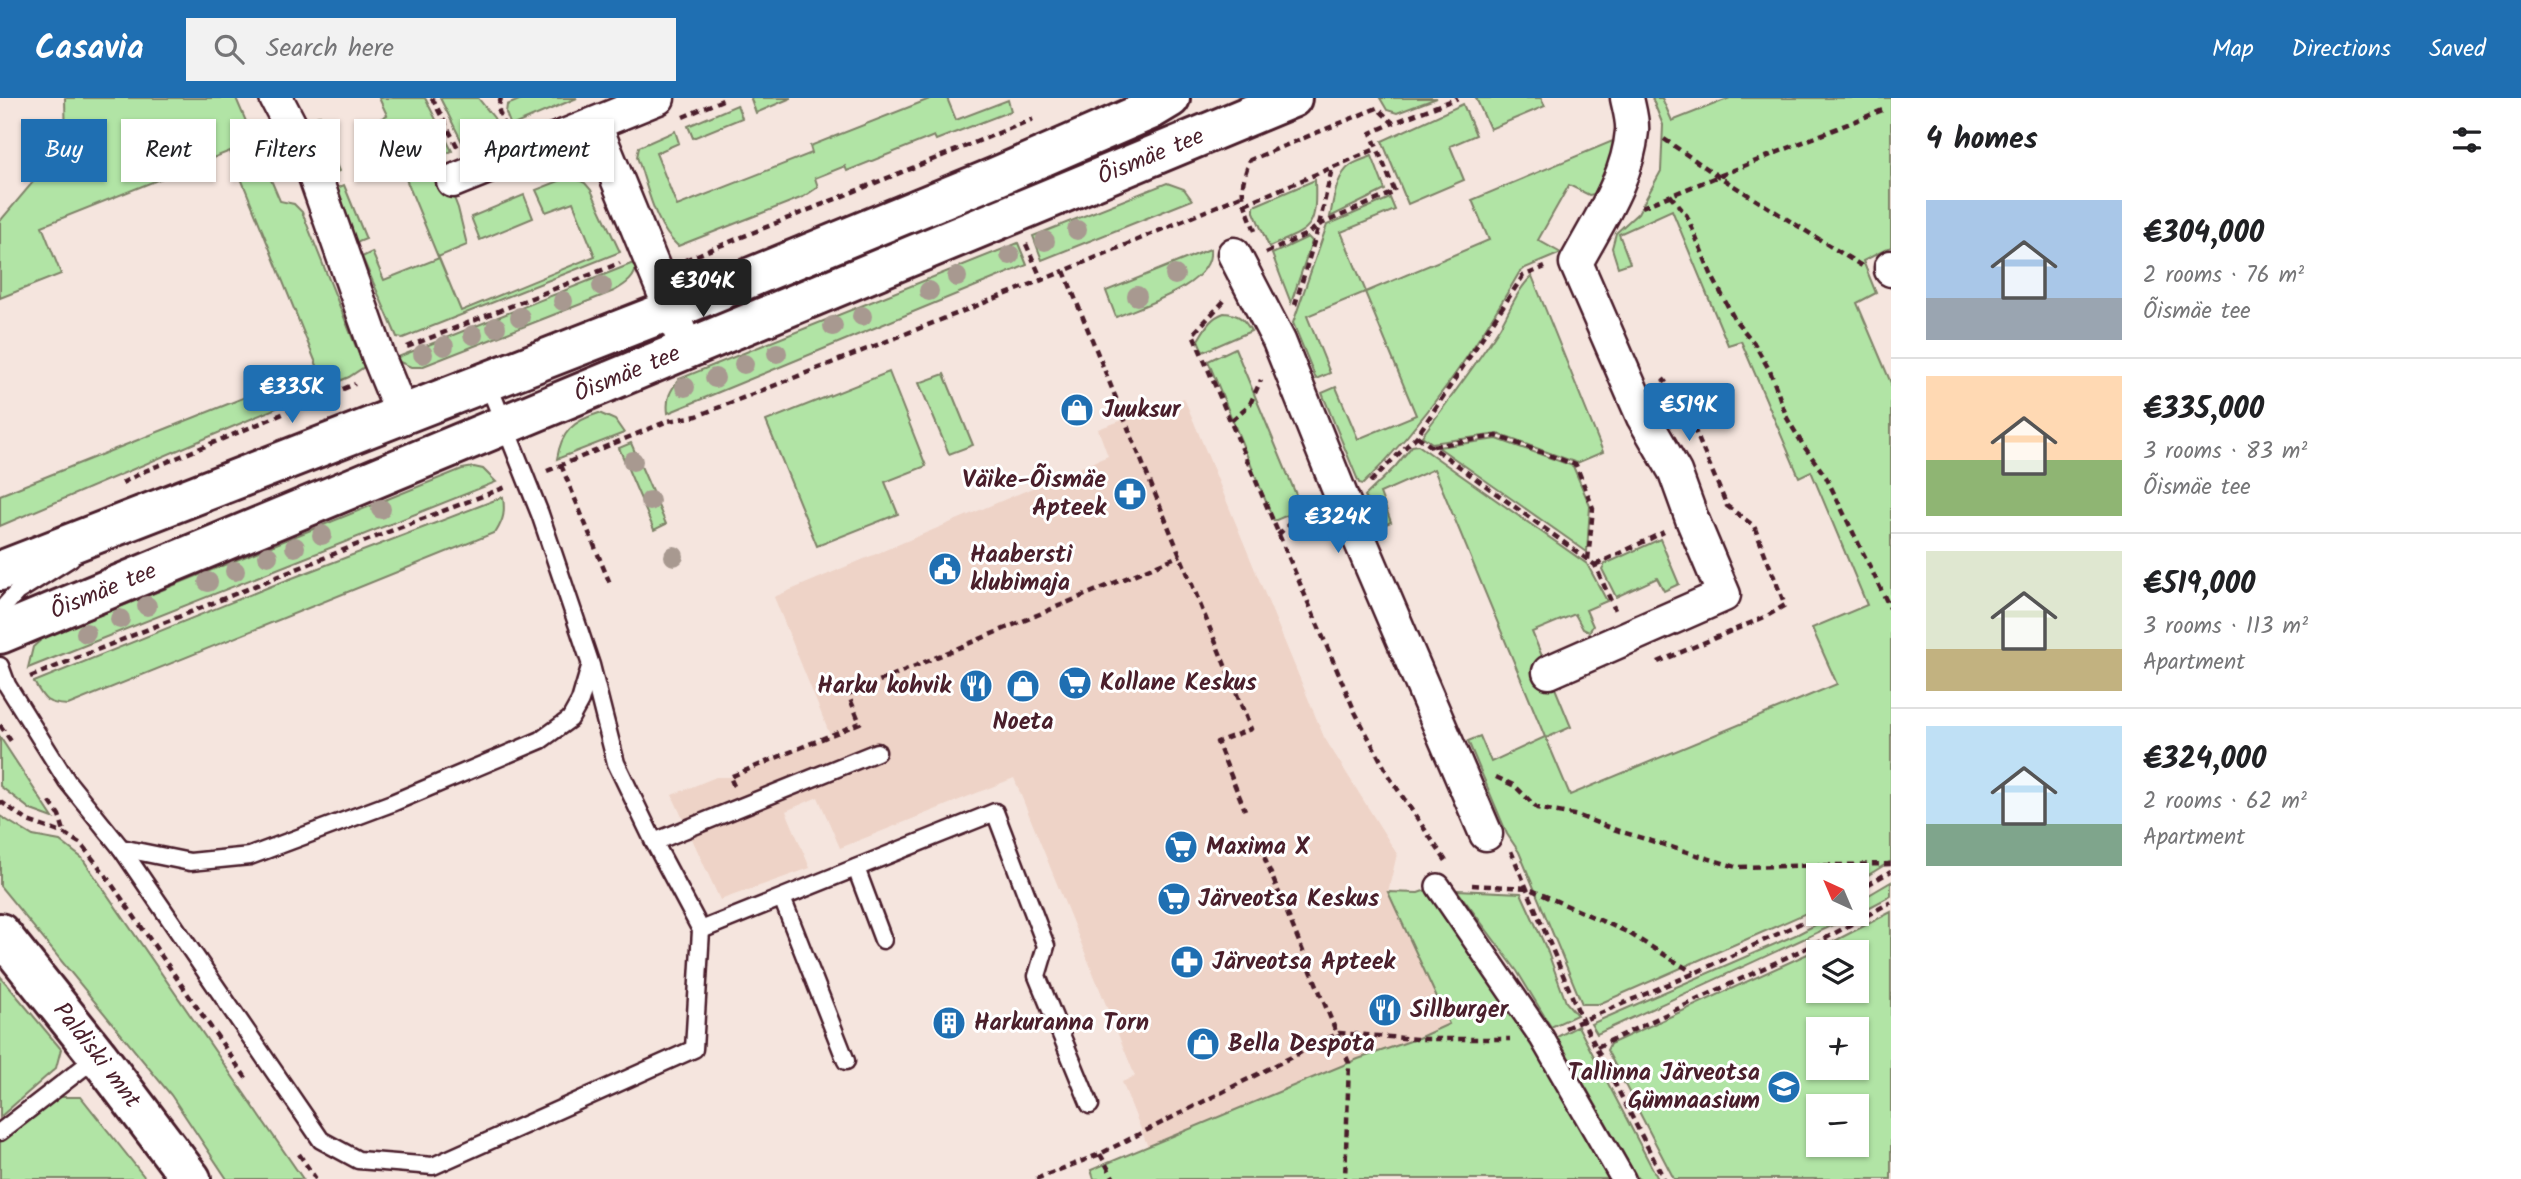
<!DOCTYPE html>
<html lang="en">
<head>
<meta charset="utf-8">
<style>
	:root { --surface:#fff; --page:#f2f2f2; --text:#202124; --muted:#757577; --line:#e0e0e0; --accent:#1f6fb2 }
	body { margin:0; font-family:Kalam,sans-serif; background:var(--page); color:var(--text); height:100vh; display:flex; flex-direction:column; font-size:26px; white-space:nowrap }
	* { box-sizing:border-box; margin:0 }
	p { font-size:23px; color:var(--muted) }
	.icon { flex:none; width:38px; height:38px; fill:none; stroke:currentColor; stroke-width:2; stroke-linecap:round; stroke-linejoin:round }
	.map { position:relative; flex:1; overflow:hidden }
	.details { display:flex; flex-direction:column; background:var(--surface); width:630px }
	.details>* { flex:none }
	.hud { position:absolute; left:21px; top:21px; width:665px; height:63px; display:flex; gap:14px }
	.needle { width:46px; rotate:316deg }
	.fabs { position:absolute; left:1806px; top:765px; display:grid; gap:14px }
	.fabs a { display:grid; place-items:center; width:63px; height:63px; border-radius:0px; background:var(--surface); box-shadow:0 2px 5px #0004; font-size:35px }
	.price { position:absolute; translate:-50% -60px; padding:0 16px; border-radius:7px; background:var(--accent); color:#fff; font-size:23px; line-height:46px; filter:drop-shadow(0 2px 4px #0008) }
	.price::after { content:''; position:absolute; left:50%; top:42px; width:21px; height:16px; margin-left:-10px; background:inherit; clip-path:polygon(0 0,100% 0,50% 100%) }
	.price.active { background:#222; color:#fff }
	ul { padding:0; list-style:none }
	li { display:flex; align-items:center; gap:21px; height:175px; padding:0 35px }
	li+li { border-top:2px solid var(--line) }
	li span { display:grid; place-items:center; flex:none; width:196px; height:140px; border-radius:0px; color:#555 }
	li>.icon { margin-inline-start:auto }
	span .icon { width:84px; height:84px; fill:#fffc; stroke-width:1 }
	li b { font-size:30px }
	h2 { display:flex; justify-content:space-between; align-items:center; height:84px; padding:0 35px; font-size:30px }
	.pill { padding:0 24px; border-radius:0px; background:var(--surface); box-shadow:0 2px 5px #0004; font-size:24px; line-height:63px }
	.pill.active { background:var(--accent); color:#fff }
	header { display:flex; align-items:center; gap:42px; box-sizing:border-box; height:98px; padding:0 35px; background:var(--accent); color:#fff }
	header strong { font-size:33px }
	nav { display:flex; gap:38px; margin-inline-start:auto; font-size:24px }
	.search { width:490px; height:63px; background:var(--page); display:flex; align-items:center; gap:18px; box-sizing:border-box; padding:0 24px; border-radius:0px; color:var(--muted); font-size:26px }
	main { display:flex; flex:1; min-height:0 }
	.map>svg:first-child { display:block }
	.built { fill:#eed3c7 }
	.green { fill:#b1e4a5; stroke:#7e8268; stroke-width:2; fill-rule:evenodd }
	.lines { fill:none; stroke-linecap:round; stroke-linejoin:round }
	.service-casing { stroke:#4a1f2b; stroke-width:21 }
	.pedestrian-casing { stroke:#4a1f2b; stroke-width:28 }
	.minor-casing { stroke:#4a1f2b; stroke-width:37 }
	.secondary-casing { stroke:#4a1f2b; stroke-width:44 }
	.primary-casing { stroke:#4a1f2b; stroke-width:44 }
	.path { stroke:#4a1f2b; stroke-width:4.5; stroke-dasharray:7 5; stroke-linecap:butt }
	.service { stroke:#fff; stroke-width:16 }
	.pedestrian { stroke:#fff; stroke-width:23 }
	.minor { stroke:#fff; stroke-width:32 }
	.secondary { stroke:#fff; stroke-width:38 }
	.primary { stroke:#fff; stroke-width:38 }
	.tree { fill:#a89990 }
	.labels { text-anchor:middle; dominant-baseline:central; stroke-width:6; stroke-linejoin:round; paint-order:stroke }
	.street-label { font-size:24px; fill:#4a1f2b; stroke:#fff }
	.poi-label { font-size:24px; font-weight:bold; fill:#4a1f2b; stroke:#fff; text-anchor:start }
</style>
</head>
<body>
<header>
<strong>Casavia</strong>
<div class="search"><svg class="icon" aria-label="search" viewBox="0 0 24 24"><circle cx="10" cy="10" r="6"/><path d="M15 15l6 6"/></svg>Search here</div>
<nav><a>Map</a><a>Directions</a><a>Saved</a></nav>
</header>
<main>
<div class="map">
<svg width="1891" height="1081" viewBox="0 0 1891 1081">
	<rect width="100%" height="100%" fill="#f5e5de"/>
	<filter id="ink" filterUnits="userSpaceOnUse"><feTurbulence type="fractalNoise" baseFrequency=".0143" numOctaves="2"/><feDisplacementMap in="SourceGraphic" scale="14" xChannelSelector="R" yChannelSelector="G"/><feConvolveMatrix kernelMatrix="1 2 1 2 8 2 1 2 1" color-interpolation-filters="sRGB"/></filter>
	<g filter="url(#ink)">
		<path class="built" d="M1184,300L1324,639L1397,756L1388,794L1450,926L1148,1049L1122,984L1135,978L1014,680L840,750L818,699L786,713L810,770L720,802L672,697L716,679H730L830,637L774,499L1108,358L1098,331Z"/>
		<g class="green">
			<path d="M65,0H236L280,103L294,106L302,114L364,269L349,279L0,428V397L318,270L230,53L42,128L61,176L0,200V123L66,45Z"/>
			<path d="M379,0H425L452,53L438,59L458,110L467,147L438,159L383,25H380L378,22L387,17Z"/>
			<path d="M440,0H478L494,20L499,32L464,48Z"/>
			<path d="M524,0H577L511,28L506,15L507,7Z"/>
			<path d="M791,0L756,15L751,1L752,0Z"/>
			<path d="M932,0H947L956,22L1008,2L1011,13L936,42L934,38L847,73L845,68L815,80L818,89L803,99L678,148C654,127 648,89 637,59L639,49L675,33L679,45L656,55L677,108L812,55L810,48Z"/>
			<path d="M1380,0H1437L1397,15L1387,12Z"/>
			<path d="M1476,0H1541L1545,8L1490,31Z"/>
			<path d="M1652,0H1662L1672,23L1730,0H1891V149L1863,163L1876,195L1857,205L1891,285V763L1857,784V777H1818V808L1811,813L1599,906H1582L1519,754L1507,736L1468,643L1480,638L1491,664L1545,639L1434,371L1380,395L1391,424L1379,429L1365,398L1395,369L1412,348L1418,347L1587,466L1607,503L1586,512L1593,528L1589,534L1583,531L1575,516L1532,534L1571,629L1546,640L1570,697L1837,586L1812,530L1867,507L1811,373L1799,379L1741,243L1728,247L1672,112L1619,136L1630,165L1618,169L1612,150L1616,135L1638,115L1661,73L1663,27Z"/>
			<path d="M1463,6L1476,37L1450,48L1464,82L1408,106L1382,43Z"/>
			<path d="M737,7L742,20L693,40L688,28Z"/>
			<path d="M320,17L334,44L328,47L339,73L329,77L306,24Z"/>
			<path d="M1615,42L1613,58L1594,96L1589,97L1569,87L1538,142L1561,155L1525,170L1519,175C1475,251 1426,324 1363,386L1359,385L1322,295L1336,289L1358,341L1416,317L1365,194L1307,218L1330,275L1316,281L1293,225L1327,127L1390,100L1395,112L1341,134L1366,194L1489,142L1472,102Z"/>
			<path d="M1372,58L1385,92L1330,119C1333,104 1336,77 1351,67C1357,63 1365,61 1372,58Z"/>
			<path d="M575,80L585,85L591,92L620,154L403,240L397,239L362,159L372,154L384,182L439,160L461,213L595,158L573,104L546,114L536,92L564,81Z"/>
			<path d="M1315,82C1317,133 1311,130 1269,149L1254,114V108Z"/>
			<path d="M1167,85L1184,91L1192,102L1042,162L1033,138Z"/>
			<path d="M344,87L366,141L356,145L335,91Z"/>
			<path d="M524,97L533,120L480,142L471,119Z"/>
			<path d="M1308,139L1312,143L1291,205L1272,156Z"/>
			<path d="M1018,145L1027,167L668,315C666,300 670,293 679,281Z"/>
			<path d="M1210,151C1215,187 1141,208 1116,219L1106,193Z"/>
			<path d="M636,164C638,179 625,187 614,193L421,269H411L393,261Z"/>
			<path d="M1532,178L1603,354L1577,365L1498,336L1432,345L1422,338C1449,302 1476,267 1500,229C1510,212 1517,192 1532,178Z"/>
			<path d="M1224,215C1239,216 1244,221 1251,233L1203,254L1198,242C1206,229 1210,220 1224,215Z"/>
			<path d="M1235,250L1302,411L1274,423L1208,263Z"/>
			<path d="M889,274L926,368L885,384L898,416L817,448L766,323Z"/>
			<path d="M944,276L973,347L949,356L919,285Z"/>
			<path d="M599,315L615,322L624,335L557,361C561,334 573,323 599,315Z"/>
			<path d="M1497,341L1573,368L1590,408L1587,454L1438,349Z"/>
			<path d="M631,345L666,426L654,432L619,350Z"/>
			<path d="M474,369L483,371L496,384L28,570L33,549L43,540L462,371Z"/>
			<path d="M503,399C505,414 504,421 496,434L68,607C46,606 44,602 34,584L269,489Z"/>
			<path d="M1660,441L1679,486L1664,493L1657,480L1616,499L1602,471L1605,466Z"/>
			<path d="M0,639L53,720L31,712L0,688Z"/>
			<path d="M0,718L33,738L60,743L82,760L303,1081H227L171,997L0,788Z"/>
			<path d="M1891,784V798L1851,819L1597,936L1591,926L1798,836L1836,816H1857V804Z"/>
			<path d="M1438,788L1623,1081H1094L1091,1072L1358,961L1416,941L1449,926L1388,794L1418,795Z"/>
			<path d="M1457,792L1521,795L1547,852L1566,904L1577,917L1551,929L1517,873Z"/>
			<path d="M1891,814V1081H1674L1607,952L1610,946L1825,848ZM1818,854H1857V892H1818ZM1818,931H1857V970H1818ZM1818,1008H1857V1046H1818Z"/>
			<path d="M0,878L61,951L56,970L0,1019Z"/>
			<path d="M1578,928L1658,1081H1638L1557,939Z"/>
			<path d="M61,999H81L146,1081H0V1043L29,1020Z"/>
		</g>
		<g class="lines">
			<defs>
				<g id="service">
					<path d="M0,513L17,494L71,460"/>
					<path d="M0,568L7,587L67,683L121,750L321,1042L358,1062L433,1068L694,951L701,832L654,744L616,665L591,567L540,416L487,283"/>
					<path d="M654,744L877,654"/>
					<path d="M121,750L190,764L250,758L392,705L541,642L570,621L580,603L590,569"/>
					<path d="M856,770L883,842"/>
					<path d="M782,800L846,963"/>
					<path d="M701,832L995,714L1046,848L1037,878L1090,1007"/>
					<path d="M0,1034L98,958"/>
				</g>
				<path id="pedestrian" d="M1438,788L1542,940L1623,1081"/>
				<g id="minor">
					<path d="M276,0L311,67L379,260L402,316"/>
					<path d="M595,27L687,251"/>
					<path d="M453,83L658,0"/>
					<path d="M1234,156L1279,243L1342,400L1486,736"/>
					<path d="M1891,169V172"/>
					<path d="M1549,574L1724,497L1692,421L1675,374L1643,319L1576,165C1598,124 1628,81 1632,33C1633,23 1629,10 1627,0"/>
				</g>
				<g id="secondary">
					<path d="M0,473L671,212L998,78L1150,12L1170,0"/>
					<path id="s1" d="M0,536L1292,0"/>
				</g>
				<g id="primary">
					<path id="s2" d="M0,835L98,958L191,1081"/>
				</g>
			</defs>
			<use href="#service" class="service-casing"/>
			<use href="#pedestrian" class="pedestrian-casing"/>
			<use href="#minor" class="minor-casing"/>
			<use href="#secondary" class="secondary-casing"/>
			<use href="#primary" class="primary-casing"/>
			<g class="path">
				<path d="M432,0L458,50"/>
				<path d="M501,0L498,10L504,28"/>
				<path d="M683,19L727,0"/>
				<path d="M1664,41L1718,78L1862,168"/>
				<path d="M1670,97L1687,118L1711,176L1735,222L1754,245L1770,273L1787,320L1803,347L1826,379L1891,512"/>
				<path d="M1241,98L1064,173L1251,631L1217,644L1245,712"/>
				<path d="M1245,106L1376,51"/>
				<path d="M1642,109L1885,11"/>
				<path d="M1255,133C1243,101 1237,95 1250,62L1377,10L1393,25L1458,0"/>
				<path d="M1026,146L1042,182L1064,173"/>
				<path d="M1266,155L1307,136L1319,127L1395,94L1371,35L1393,25"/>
				<path d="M685,162L1033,21"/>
				<path d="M1224,203L1193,236L1355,614L1390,680L1446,763"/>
				<path d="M1295,207L1319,127L1332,70"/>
				<path d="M407,249L620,165"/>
				<path d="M1232,322L1250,306L1261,282"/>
				<path d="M1417,338L1595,467L1615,512"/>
				<path d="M1433,348L1497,338L1576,367L1593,410L1588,462"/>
				<path d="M561,367L611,488"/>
				<path d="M547,373L668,323L697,318L1042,182"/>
				<path d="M1370,384L1417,338L1523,178L1545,169"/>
				<path d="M122,385L145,373L355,286"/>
				<path d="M1278,437L1292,423L1316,412"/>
				<path d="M1595,467L1664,434"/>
				<path d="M1658,564L1767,518L1785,507L1754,428L1727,408L1684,307L1663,281"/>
				<path d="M30,579L388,434L506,389"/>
				<path d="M0,627L11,643"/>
				<path d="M1496,679L1515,688L1537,710L1579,718L1619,733L1736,769L1891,766"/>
				<path d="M734,688L730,679L860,625L848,596L1181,457"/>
				<path d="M0,703L28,723L65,736L81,746L104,775L246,980"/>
				<path d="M50,704L59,717L65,736"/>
				<path d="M1255,737L1349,965L1345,1081"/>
				<path d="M1511,753L1582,922L1664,1081"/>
				<path d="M1472,787L1527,790L1627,834L1694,875"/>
				<path d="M1857,793L1891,773"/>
				<path d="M1565,930L1695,875L1820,816"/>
				<path d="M1597,949L1819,844L1891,804"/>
				<path d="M299,1056L316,1081"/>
				<path d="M1100,1056L1114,1081"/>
				<path d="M1036,1081L1100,1056L1339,935L1416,941H1510"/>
			</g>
			<use href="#service" class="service"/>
			<use href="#pedestrian" class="pedestrian"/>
			<use href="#minor" class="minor"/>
			<use href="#secondary" class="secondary"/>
			<use href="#primary" class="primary"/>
		</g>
		<g class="tree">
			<circle cx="1077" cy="132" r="10"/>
			<circle cx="1045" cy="143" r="10"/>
			<circle cx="1010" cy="157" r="10"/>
			<circle cx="1175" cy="177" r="10"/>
			<circle cx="957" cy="179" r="10"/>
			<circle cx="602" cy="188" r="10"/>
			<circle cx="929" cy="193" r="10"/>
			<circle cx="1137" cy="198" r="10"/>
			<circle cx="563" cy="203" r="10"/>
			<circle cx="862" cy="218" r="10"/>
			<circle cx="520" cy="219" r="10"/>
			<circle cx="833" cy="228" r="10"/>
			<circle cx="496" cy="229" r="10"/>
			<circle cx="473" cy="237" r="10"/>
			<circle cx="444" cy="248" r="10"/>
			<circle cx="777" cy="255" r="10"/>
			<circle cx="423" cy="256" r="10"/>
			<circle cx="744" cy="266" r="10"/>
			<circle cx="715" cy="280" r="10"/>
			<circle cx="685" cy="289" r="10"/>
			<circle cx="633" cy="363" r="10"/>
			<circle cx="650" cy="403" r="10"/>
			<circle cx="381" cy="411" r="10"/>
			<circle cx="322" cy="437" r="10"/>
			<circle cx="295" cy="449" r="10"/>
			<circle cx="268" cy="458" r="10"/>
			<circle cx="674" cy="458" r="10"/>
			<circle cx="235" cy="473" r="10"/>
			<circle cx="208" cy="484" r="10"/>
			<circle cx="147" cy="508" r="10"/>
			<circle cx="120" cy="521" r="10"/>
			<circle cx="86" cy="535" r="10"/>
		</g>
	</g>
	<defs>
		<symbol id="shop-disc" viewBox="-11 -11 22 22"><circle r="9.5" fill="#1f6fb2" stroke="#fff"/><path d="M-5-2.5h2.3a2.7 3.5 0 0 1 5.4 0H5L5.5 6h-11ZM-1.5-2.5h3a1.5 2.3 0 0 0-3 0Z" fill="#fff"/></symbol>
		<symbol id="pharmacy-disc" viewBox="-11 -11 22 22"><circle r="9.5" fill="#1f6fb2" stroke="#fff"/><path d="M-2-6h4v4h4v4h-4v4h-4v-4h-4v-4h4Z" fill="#fff"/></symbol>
		<symbol id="civic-disc" viewBox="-11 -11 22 22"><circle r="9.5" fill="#1f6fb2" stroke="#fff"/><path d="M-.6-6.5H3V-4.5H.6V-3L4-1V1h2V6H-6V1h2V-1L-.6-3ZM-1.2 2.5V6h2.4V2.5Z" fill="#fff"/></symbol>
		<symbol id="supermarket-disc" viewBox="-11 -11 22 22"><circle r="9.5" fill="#1f6fb2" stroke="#fff"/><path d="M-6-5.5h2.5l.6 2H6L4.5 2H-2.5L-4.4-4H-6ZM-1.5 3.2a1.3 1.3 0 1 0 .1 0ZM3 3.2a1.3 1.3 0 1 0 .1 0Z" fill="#fff"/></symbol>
		<symbol id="restaurant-disc" viewBox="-11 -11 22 22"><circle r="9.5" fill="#1f6fb2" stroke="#fff"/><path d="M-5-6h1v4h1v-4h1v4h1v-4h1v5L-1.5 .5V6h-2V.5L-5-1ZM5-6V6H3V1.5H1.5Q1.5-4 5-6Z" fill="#fff"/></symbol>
		<symbol id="building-disc" viewBox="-11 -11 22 22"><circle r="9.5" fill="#1f6fb2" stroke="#fff"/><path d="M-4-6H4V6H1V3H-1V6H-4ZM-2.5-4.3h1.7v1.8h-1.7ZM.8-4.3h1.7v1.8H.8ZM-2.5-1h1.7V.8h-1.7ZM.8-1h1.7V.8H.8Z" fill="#fff"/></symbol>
		<symbol id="school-disc" viewBox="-11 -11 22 22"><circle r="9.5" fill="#1f6fb2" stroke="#fff"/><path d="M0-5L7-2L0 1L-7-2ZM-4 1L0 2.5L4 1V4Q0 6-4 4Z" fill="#fff"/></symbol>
	</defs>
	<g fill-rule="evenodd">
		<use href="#shop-disc" x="1058" y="293" width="38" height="38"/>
		<use href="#pharmacy-disc" x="1111" y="377" width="38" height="38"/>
		<use href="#civic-disc" x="926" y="452" width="38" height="38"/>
		<use href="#supermarket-disc" x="1056" y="566" width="38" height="38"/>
		<use href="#restaurant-disc" x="957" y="569" width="38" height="38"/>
		<use href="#shop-disc" x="1004" y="569" width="38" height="38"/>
		<use href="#supermarket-disc" x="1162" y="730" width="38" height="38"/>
		<use href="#supermarket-disc" x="1155" y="782" width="38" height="38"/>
		<use href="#pharmacy-disc" x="1168" y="845" width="38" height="38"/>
		<use href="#restaurant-disc" x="1366" y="893" width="38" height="38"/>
		<use href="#building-disc" x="930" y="906" width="38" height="38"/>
		<use href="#shop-disc" x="1184" y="927" width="38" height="38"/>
		<use href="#school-disc" x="1765" y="970" width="38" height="38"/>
	</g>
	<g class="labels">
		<g class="street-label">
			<text stroke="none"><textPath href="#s1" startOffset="1246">Õismäe tee</textPath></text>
			<text stroke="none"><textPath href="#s1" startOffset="679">Õismäe tee</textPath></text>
			<text stroke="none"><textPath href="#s1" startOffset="112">Õismäe tee</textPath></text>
			<text stroke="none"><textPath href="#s2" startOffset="156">Paldiski mnt</textPath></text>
		</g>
		<g class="poi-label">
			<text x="1102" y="312">Juuksur</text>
			<text x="1106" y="382" text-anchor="end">Väike-Õismäe<tspan x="1106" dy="28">Apteek</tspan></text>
			<text x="970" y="457">Haabersti<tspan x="970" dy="28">klubimaja</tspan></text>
			<text x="1100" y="585">Kollane Keskus</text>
			<text x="951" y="588" text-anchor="end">Harku kohvik</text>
			<text x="1023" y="624" text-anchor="middle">Noeta</text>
			<text x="1206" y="749">Maxima X</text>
			<text x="1198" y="801">Järveotsa Keskus</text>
			<text x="1212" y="864">Järveotsa Apteek</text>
			<text x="1410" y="912">Sillburger</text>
			<text x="974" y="925">Harkuranna Torn</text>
			<text x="1228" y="946">Bella Despota</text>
			<text x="1760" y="975" text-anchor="end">Tallinna Järveotsa<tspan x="1760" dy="28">Gümnaasium</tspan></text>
		</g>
	</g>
</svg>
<div class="fabs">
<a><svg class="needle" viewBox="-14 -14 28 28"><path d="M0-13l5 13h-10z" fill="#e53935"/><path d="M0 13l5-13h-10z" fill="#757577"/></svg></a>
<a><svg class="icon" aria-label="layers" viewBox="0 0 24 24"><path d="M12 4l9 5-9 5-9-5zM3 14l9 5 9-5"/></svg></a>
<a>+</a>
<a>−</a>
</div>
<b class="price active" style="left:703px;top:221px">€304K</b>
<b class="price" style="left:292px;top:327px">€335K</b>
<b class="price" style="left:1689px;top:345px">€519K</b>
<b class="price" style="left:1338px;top:457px">€324K</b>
<div class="hud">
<a class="pill active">Buy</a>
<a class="pill">Rent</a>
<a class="pill">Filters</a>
<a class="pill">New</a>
<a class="pill">Apartment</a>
</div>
</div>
<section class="details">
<h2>4 homes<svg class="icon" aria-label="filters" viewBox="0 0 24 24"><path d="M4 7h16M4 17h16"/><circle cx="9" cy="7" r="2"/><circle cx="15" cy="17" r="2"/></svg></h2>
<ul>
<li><span style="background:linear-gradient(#a9c7e8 70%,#9aa5b1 0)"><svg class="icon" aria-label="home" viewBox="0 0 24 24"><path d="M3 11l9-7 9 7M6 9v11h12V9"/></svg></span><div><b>€304,000</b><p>2 rooms · 76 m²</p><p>Õismäe tee</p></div></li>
<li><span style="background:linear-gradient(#ffd9b3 60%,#8fb573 0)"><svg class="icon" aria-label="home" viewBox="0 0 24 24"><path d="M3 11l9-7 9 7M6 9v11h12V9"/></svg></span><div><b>€335,000</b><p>3 rooms · 83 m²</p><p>Õismäe tee</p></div></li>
<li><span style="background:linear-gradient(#dfe7d0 70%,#c2b280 0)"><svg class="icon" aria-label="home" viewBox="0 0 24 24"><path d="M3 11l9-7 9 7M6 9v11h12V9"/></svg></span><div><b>€519,000</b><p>3 rooms · 113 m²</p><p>Apartment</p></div></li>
<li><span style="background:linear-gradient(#bfe0f5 70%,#7fa58c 0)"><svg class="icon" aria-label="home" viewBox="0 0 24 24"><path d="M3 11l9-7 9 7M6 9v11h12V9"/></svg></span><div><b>€324,000</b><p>2 rooms · 62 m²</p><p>Apartment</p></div></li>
</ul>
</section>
</main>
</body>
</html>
